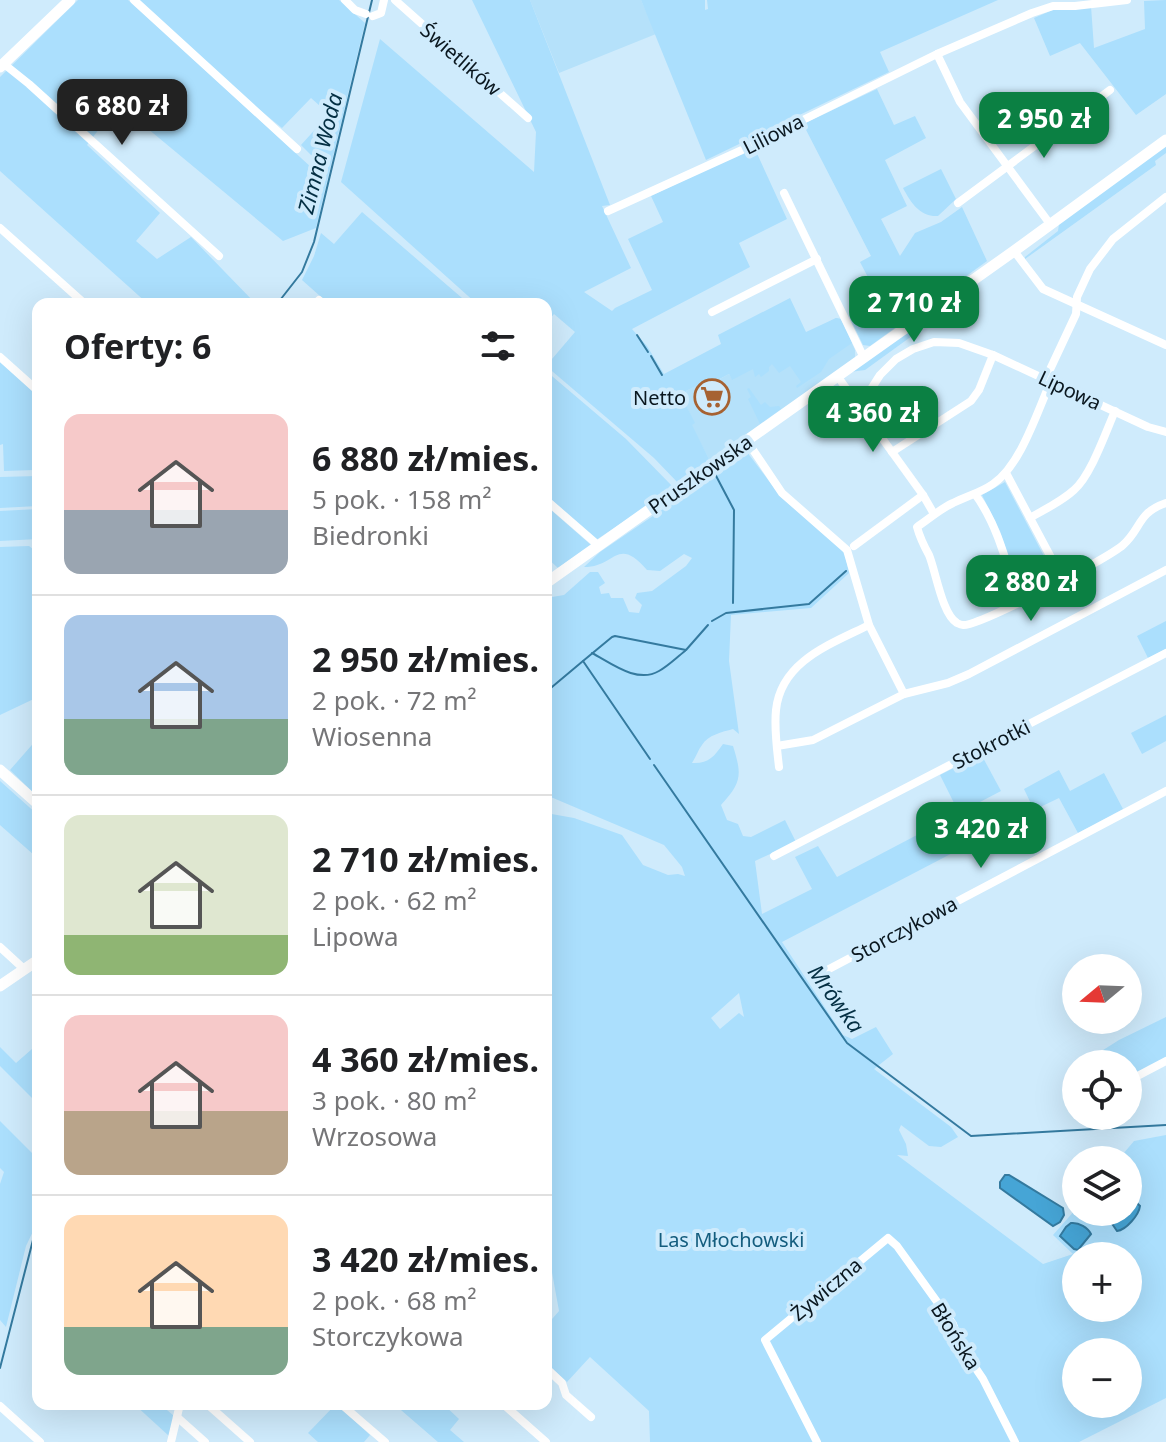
<!DOCTYPE html>
<html lang="pl">
<head>
<meta charset="utf-8">
<style>
	:root { --surface:#fff; --page:#f6f6f6; --text:#202124; --muted:#757577; --line:#e0e0e0; --accent:#0b8043 }
	body { margin:0; font-family:"Noto Sans",sans-serif; background:var(--page); color:var(--text); height:100vh; display:flex; flex-direction:column; font-size:30px; white-space:nowrap }
	* { box-sizing:border-box; margin:0 }
	p { font-size:26px; color:var(--muted) }
	.icon { flex:none; width:44px; height:44px; fill:none; stroke:currentColor; stroke-width:2; stroke-linecap:round; stroke-linejoin:round }
	.map { position:relative; flex:1; overflow:hidden }
	.sheet { position:absolute; left:32px; top:298px; width:520px; height:1112px; display:flex; flex-direction:column; background:var(--surface); border-radius:16px; box-shadow:0 8px 32px #0002 }
	.sheet>* { flex:none }
	.needle { width:52px; rotate:251deg }
	.buttons { position:absolute; left:1062px; top:954px; display:grid; gap:16px }
	.buttons a { display:grid; place-items:center; width:80px; height:80px; border-radius:50%; background:var(--surface); box-shadow:0 8px 32px #0002; font-size:40px }
	.price { position:absolute; translate:-50% -68px; padding:0 18px; border-radius:16px; background:var(--accent); color:#fff; font-size:26px; line-height:52px; filter:drop-shadow(0 2px 4px #0008) }
	.price::after { content:''; position:absolute; left:50%; top:48px; width:24px; height:18px; margin-left:-12px; background:inherit; clip-path:polygon(0 0,100% 0,50% 100%) }
	.price.current { background:#222; color:#fff }
	ul { padding:0; list-style:none }
	li { display:flex; align-items:center; gap:24px; height:200px; padding:0 32px }
	li+li { border-top:2px solid var(--line) }
	li span { display:grid; place-items:center; flex:none; width:224px; height:160px; border-radius:16px; color:#555 }
	li>.icon { margin-inline-start:auto }
	span .icon { width:96px; height:96px; fill:#fffc; stroke-width:1 }
	li b { font-size:34px }
	h2 { display:flex; justify-content:space-between; align-items:center; height:96px; padding:0 32px; font-size:34px }
	.map>svg:first-child { display:block }
	.built { fill:#b5e1fa }
	.green { fill:#abdffd; fill-rule:evenodd }
	.water { fill:#46a5d6; stroke:#347a9f; stroke-width:2 }
	.lines { fill:none; stroke-linecap:round; stroke-linejoin:round }
	.stream { stroke:#347a9f; stroke-width:2 }
	.street { stroke:#fff; stroke-width:8 }
	.secondary { stroke:#fff; stroke-width:11 }
	.labels { text-anchor:middle; dominant-baseline:central; stroke-width:8; stroke-linejoin:round; paint-order:stroke }
	.street-label { font-size:20px; fill:#0a171f; stroke:#cfebfc }
	.poi-label { font-size:20px; fill:#0a171f; stroke:#cfebfc; text-anchor:end }
	.park-label { font-size:20px; fill:#145d7e; stroke:#cfebfc }
	.water-label { font-size:22px; font-style:italic; fill:#042f43; stroke:#cfebfc }
</style>
</head>
<body>
<div class="map">
<svg width="1166" height="1442" viewBox="0 0 1166 1442">
	<rect width="100%" height="100%" fill="#cfebfc"/>
	<g class="built">
		<path d="M530,0H641L656,34L559,73Z"/>
		<path d="M836,318L841,319L855,350V358L710,461L691,425L694,423L685,403L690,400L686,391L697,385L700,390L729,374L732,379Z"/>
	</g>
	<g class="green">
		<path d="M78,0H128L312,168L315,159L301,145L329,114L311,98L282,128L244,97L139,0H339L365,23L316,228L283,241L118,104L87,145L160,213L136,241L157,259L191,237L256,304H148L0,171V77Z"/>
		<path d="M472,0H530L610,205L602,206L631,268L584,292L612,311L615,308L652,290L628,239L663,222L651,196L754,147L787,219L739,243L750,267L632,329L647,346L664,374L721,344L718,335L790,298L806,332L836,318L841,319L852,343L829,359L821,372L797,388L796,386L801,382L790,366L779,373L772,364L769,367V371L761,377L759,374L755,377L753,369L732,380L729,374L699,390L696,386L686,391L690,400L685,403L695,423L692,425L710,461L679,484L654,458L546,366L575,332L554,314L546,323V304H477L341,182L380,39L534,172L536,132Z"/>
		<path d="M641,0H705V10L708,9L707,0H998L880,52L889,72L706,160Z"/>
		<path d="M1166,0V94L1136,115L1080,43L1050,56L1034,18L1055,9L1091,6L1094,48L1145,29L1144,1Z"/>
		<path d="M877,89L894,125L915,116L926,138L885,160L907,206L881,219L900,256L915,233L941,222L962,207L987,261L870,346L863,345L849,316L851,310L875,297L873,287L860,262L871,256L803,124Z"/>
		<path d="M1166,146V153L1155,161L1156,165L1025,259V257L1058,231L1059,224Z"/>
		<path d="M941,169L956,199L938,216C920,217 911,203 903,188Z"/>
		<path d="M362,212L469,304H365L362,302L360,304H329L302,280L314,256L321,233L334,244Z"/>
		<path d="M977,284L978,287L977,290L946,311L944,309L933,317L934,320L865,370L850,372L941,306Z"/>
		<path d="M0,360L38,394V474L35,470L4,471L3,444L0,445Z"/>
		<path d="M546,371L626,439L674,488L596,540L546,495Z"/>
		<path d="M749,388L761,405L765,402L770,407L779,406L781,409L760,424L748,399L751,397L747,389Z"/>
		<path d="M747,452L781,497L838,546L845,554L849,573L811,608L731,615L729,661L739,734L733,729C722,732 708,735 702,745C698,750 696,757 692,763C708,764 714,757 723,744L733,746C742,775 742,782 721,805L727,820L738,824L743,836L751,837L785,820L796,842L755,861L762,914L812,889L795,857L818,846L837,877L936,825L939,832L953,825L964,847L782,942L843,1035L852,1039L876,1027L893,1054L874,1069L951,1127L958,1137L941,1147L929,1146L901,1125L899,1130L906,1144L908,1156L897,1155L1043,1264L1073,1254L1053,1235L1076,1209V1212H1128V1160H1118L1134,1141L1166,1135V1398L1079,1442H650L649,1411L590,1357L567,1382L546,1363V1326L559,1311L546,1239V813L574,818L622,835L643,865L668,875L678,874L685,876L682,867L664,845L546,795V598L564,595L590,572H598L605,583L599,587L601,594L609,593L611,598H623L629,612L639,613L642,605L635,598L637,593L652,591L686,566L692,558L684,554L660,571L647,570C617,535 616,567 584,567L600,552ZM739,993L744,1017L739,1013L720,1029L711,1018ZM1076,1256H1128V1308H1076ZM1076,1352H1128V1404H1076Z"/>
		<path d="M38,476V506L0,508V477Z"/>
		<path d="M1005,482L1055,577L1021,597L1000,531L982,495Z"/>
		<path d="M38,509V539L0,541V511Z"/>
		<path d="M551,510L591,545L558,568L546,557V515Z"/>
		<path d="M29,546L38,553V697L0,715V547Z"/>
		<path d="M1166,621V649L1148,658L1137,636Z"/>
		<path d="M1166,715V741L1142,754L1131,733Z"/>
		<path d="M38,738V797L10,770Z"/>
		<path d="M981,754L1001,791L959,813L940,775Z"/>
		<path d="M1059,770L1070,791L1104,773L1123,809L1078,833L1059,798L1034,810L1024,789Z"/>
		<path d="M0,781L38,815V852L34,855L0,825Z"/>
		<path d="M1166,1017V1058L1128,1079V1064H1081L1119,1040Z"/>
		<path d="M0,1047L16,1063L32,1049L38,1054V1104L0,1066Z"/>
		<path d="M0,1121L38,1159V1221L26,1246L6,1327L0,1320V1184L4,1172L0,1168Z"/>
		<path d="M134,1404H160L174,1416L169,1436Z"/>
		<path d="M336,1404L370,1435L364,1442H318L308,1433Z"/>
		<path d="M394,1404H443L459,1419L450,1430L464,1442H438Z"/>
	</g>
	<g class="water">
		<path d="M1005,1175H1009L1063,1208L1064,1215L1060,1222L1053,1226L1000,1188V1182Z"/>
		<path d="M1128,1195L1140,1206C1139,1215 1126,1230 1117,1231L1104,1212H1128Z"/>
		<path d="M1071,1223C1079,1222 1088,1228 1091,1234L1078,1250L1074,1249L1060,1236L1066,1227Z"/>
	</g>
	<g class="lines">
		<g class="stream">
			<path d="M277,304L302,272L314,242L372,0"/>
			<path d="M637,335L648,352"/>
			<path d="M651,356L662,375"/>
			<path d="M727,464L714,472L734,510L733,603"/>
			<path d="M712,621L726,613L809,604L846,571"/>
			<path d="M592,653C611,663 637,684 659,671C668,666 676,658 685,651"/>
			<path d="M583,661L612,637L615,636L686,650L708,625"/>
			<path d="M546,692L583,661L650,759"/>
			<path d="M654,765L847,1043L971,1136L1166,1125"/>
			<path d="M0,1368L33,1240L38,1230"/>
		</g>
		<g class="street">
			<path d="M134,0L297,149"/>
			<path d="M345,0L355,10L366,14"/>
			<path d="M395,0L528,118"/>
			<path d="M373,16L381,13L384,0"/>
			<path d="M937,54L960,102L1050,224"/>
			<path d="M4,64L29,84L219,256"/>
			<path d="M784,193L864,358"/>
			<path d="M958,203L1110,90"/>
			<path d="M608,211L742,150L937,54L1032,13L1053,6H1075L1127,0"/>
			<path d="M0,228L85,304"/>
			<path d="M1014,251L1043,289L1166,345"/>
			<path d="M319,300L324,304"/>
			<path d="M712,312L817,259"/>
			<path d="M0,357L38,391"/>
			<path d="M838,377L923,495L934,514"/>
			<path d="M1046,378L1076,314L1077,297L1090,269L1113,239L1166,197"/>
			<path d="M1051,381C1037,412 1021,465 993,484C980,493 967,496 953,503C940,509 929,519 917,527C920,538 924,546 929,555C936,572 942,614 957,623C959,624 961,625 963,625C978,627 1109,558 1123,545C1142,528 1137,513 1166,503"/>
			<path d="M859,408L880,375L896,359L913,349L934,342L959,343L993,355L1148,427L1166,432"/>
			<path d="M747,441L782,493L847,550L869,625L904,694"/>
			<path d="M892,452L971,401L979,390L993,355"/>
			<path d="M1006,473L1063,580"/>
			<path d="M975,494C999,527 1007,566 1019,603"/>
			<path d="M546,500L599,546"/>
			<path d="M1030,518C1045,509 1061,502 1074,490C1091,475 1105,434 1115,411"/>
			<path d="M854,546L923,495"/>
			<path d="M777,746L813,740L904,694L948,683L969,674L1166,570"/>
			<path d="M779,767C777,749 774,729 776,710C781,661 831,644 869,625"/>
			<path d="M774,856L1166,653"/>
			<path d="M0,947L24,969"/>
			<path d="M812,978L1166,791"/>
			<path d="M1128,1081L1166,1061"/>
			<path d="M546,1368L562,1383L566,1395L591,1417"/>
			<path d="M207,1404L250,1442"/>
			<path d="M341,1404L385,1442"/>
			<path d="M503,1404L546,1442"/>
			<path d="M0,1406L40,1442"/>
			<path d="M177,1417L205,1442"/>
			<path d="M171,1442L180,1404"/>
			<path d="M817,1442L765,1340L888,1238L897,1246L953,1324L960,1345L983,1379L1015,1442"/>
		</g>
		<g class="secondary">
			<path d="M0,67L70,0"/>
			<path d="M546,583L1014,251L1166,140"/>
			<path d="M0,770L38,804"/>
			<path d="M0,986L38,960"/>
		</g>
	</g>
	<defs>
		<symbol id="supermarket-ring" viewBox="-11 -11 22 22"><circle r="9.5" fill="#cfebfc" stroke="#a66232" stroke-width="1.5"/><path d="M-6-5.5h2.5l.6 2H6L4.5 2H-2.5L-4.4-4H-6ZM-1.5 3.2a1.3 1.3 0 1 0 .1 0ZM3 3.2a1.3 1.3 0 1 0 .1 0Z" fill="#a66232"/></symbol>
	</defs>
	<g fill-rule="evenodd">
		<use href="#supermarket-ring" x="692" y="377" width="40" height="40"/>
	</g>
	<g class="labels">
		<g class="street-label">
			<text transform="translate(461 59) rotate(41)">Świetlików</text>
			<text transform="translate(773 134) rotate(-27)">Liliowa</text>
			<text transform="translate(1070 390) rotate(25)">Lipowa</text>
			<text transform="translate(700 474) rotate(-35)">Pruszkowska</text>
			<text transform="translate(991 744) rotate(-27)">Stokrotki</text>
			<text transform="translate(904 929) rotate(-28)">Storczykowa</text>
			<text transform="translate(826 1289) rotate(-40)">Żywiczna</text>
			<text transform="translate(956 1336) rotate(58)">Błońska</text>
		</g>
		<g class="poi-label">
			<text x="686" y="397">Netto</text>
		</g>
		<g class="park-label">
			<text x="731" y="1239">Las Młochowski</text>
		</g>
		<g class="water-label">
			<text transform="translate(319 153) rotate(-76)">Zimna Woda</text>
			<text transform="translate(837 998) rotate(54)">Mrówka</text>
		</g>
	</g>
</svg>
<div class="buttons">
<a><svg class="needle" viewBox="-14 -14 28 28"><path d="M0-13l5 13h-10z" fill="#e53935"/><path d="M0 13l5-13h-10z" fill="#757577"/></svg></a>
<a><svg class="icon" aria-label="locate" viewBox="0 0 24 24"><circle cx="12" cy="12" r="6"/><path d="M12 2v4M12 18v4M2 12h4M18 12h4"/></svg></a>
<a><svg class="icon" aria-label="layers" viewBox="0 0 24 24"><path d="M12 4l9 5-9 5-9-5zM3 14l9 5 9-5"/></svg></a>
<a>+</a>
<a>−</a>
</div>
<b class="price current" style="left:122px;top:147px">6 880 zł</b>
<b class="price" style="left:1044px;top:160px">2 950 zł</b>
<b class="price" style="left:914px;top:344px">2 710 zł</b>
<b class="price" style="left:873px;top:454px">4 360 zł</b>
<b class="price" style="left:1031px;top:623px">2 880 zł</b>
<b class="price" style="left:981px;top:870px">3 420 zł</b>
<section class="sheet">
<h2>Oferty: 6<svg class="icon" aria-label="filters" viewBox="0 0 24 24"><path d="M4 7h16M4 17h16"/><circle cx="9" cy="7" r="2"/><circle cx="15" cy="17" r="2"/></svg></h2>
<ul>
<li><span style="background:linear-gradient(#f6c9c9 60%,#9aa5b1 0)"><svg class="icon" aria-label="home" viewBox="0 0 24 24"><path d="M3 11l9-7 9 7M6 9v11h12V9"/></svg></span><div><b>6 880 zł/mies.</b><p>5 pok. · 158 m²</p><p>Biedronki</p></div></li>
<li><span style="background:linear-gradient(#a9c7e8 65%,#7fa58c 0)"><svg class="icon" aria-label="home" viewBox="0 0 24 24"><path d="M3 11l9-7 9 7M6 9v11h12V9"/></svg></span><div><b>2 950 zł/mies.</b><p>2 pok. · 72 m²</p><p>Wiosenna</p></div></li>
<li><span style="background:linear-gradient(#dfe7d0 75%,#8fb573 0)"><svg class="icon" aria-label="home" viewBox="0 0 24 24"><path d="M3 11l9-7 9 7M6 9v11h12V9"/></svg></span><div><b>2 710 zł/mies.</b><p>2 pok. · 62 m²</p><p>Lipowa</p></div></li>
<li><span style="background:linear-gradient(#f6c9c9 60%,#b9a48a 0)"><svg class="icon" aria-label="home" viewBox="0 0 24 24"><path d="M3 11l9-7 9 7M6 9v11h12V9"/></svg></span><div><b>4 360 zł/mies.</b><p>3 pok. · 80 m²</p><p>Wrzosowa</p></div></li>
<li><span style="background:linear-gradient(#ffd9b3 70%,#7fa58c 0)"><svg class="icon" aria-label="home" viewBox="0 0 24 24"><path d="M3 11l9-7 9 7M6 9v11h12V9"/></svg></span><div><b>3 420 zł/mies.</b><p>2 pok. · 68 m²</p><p>Storczykowa</p></div></li>
</ul>
</section>
</div>
</body>
</html>
